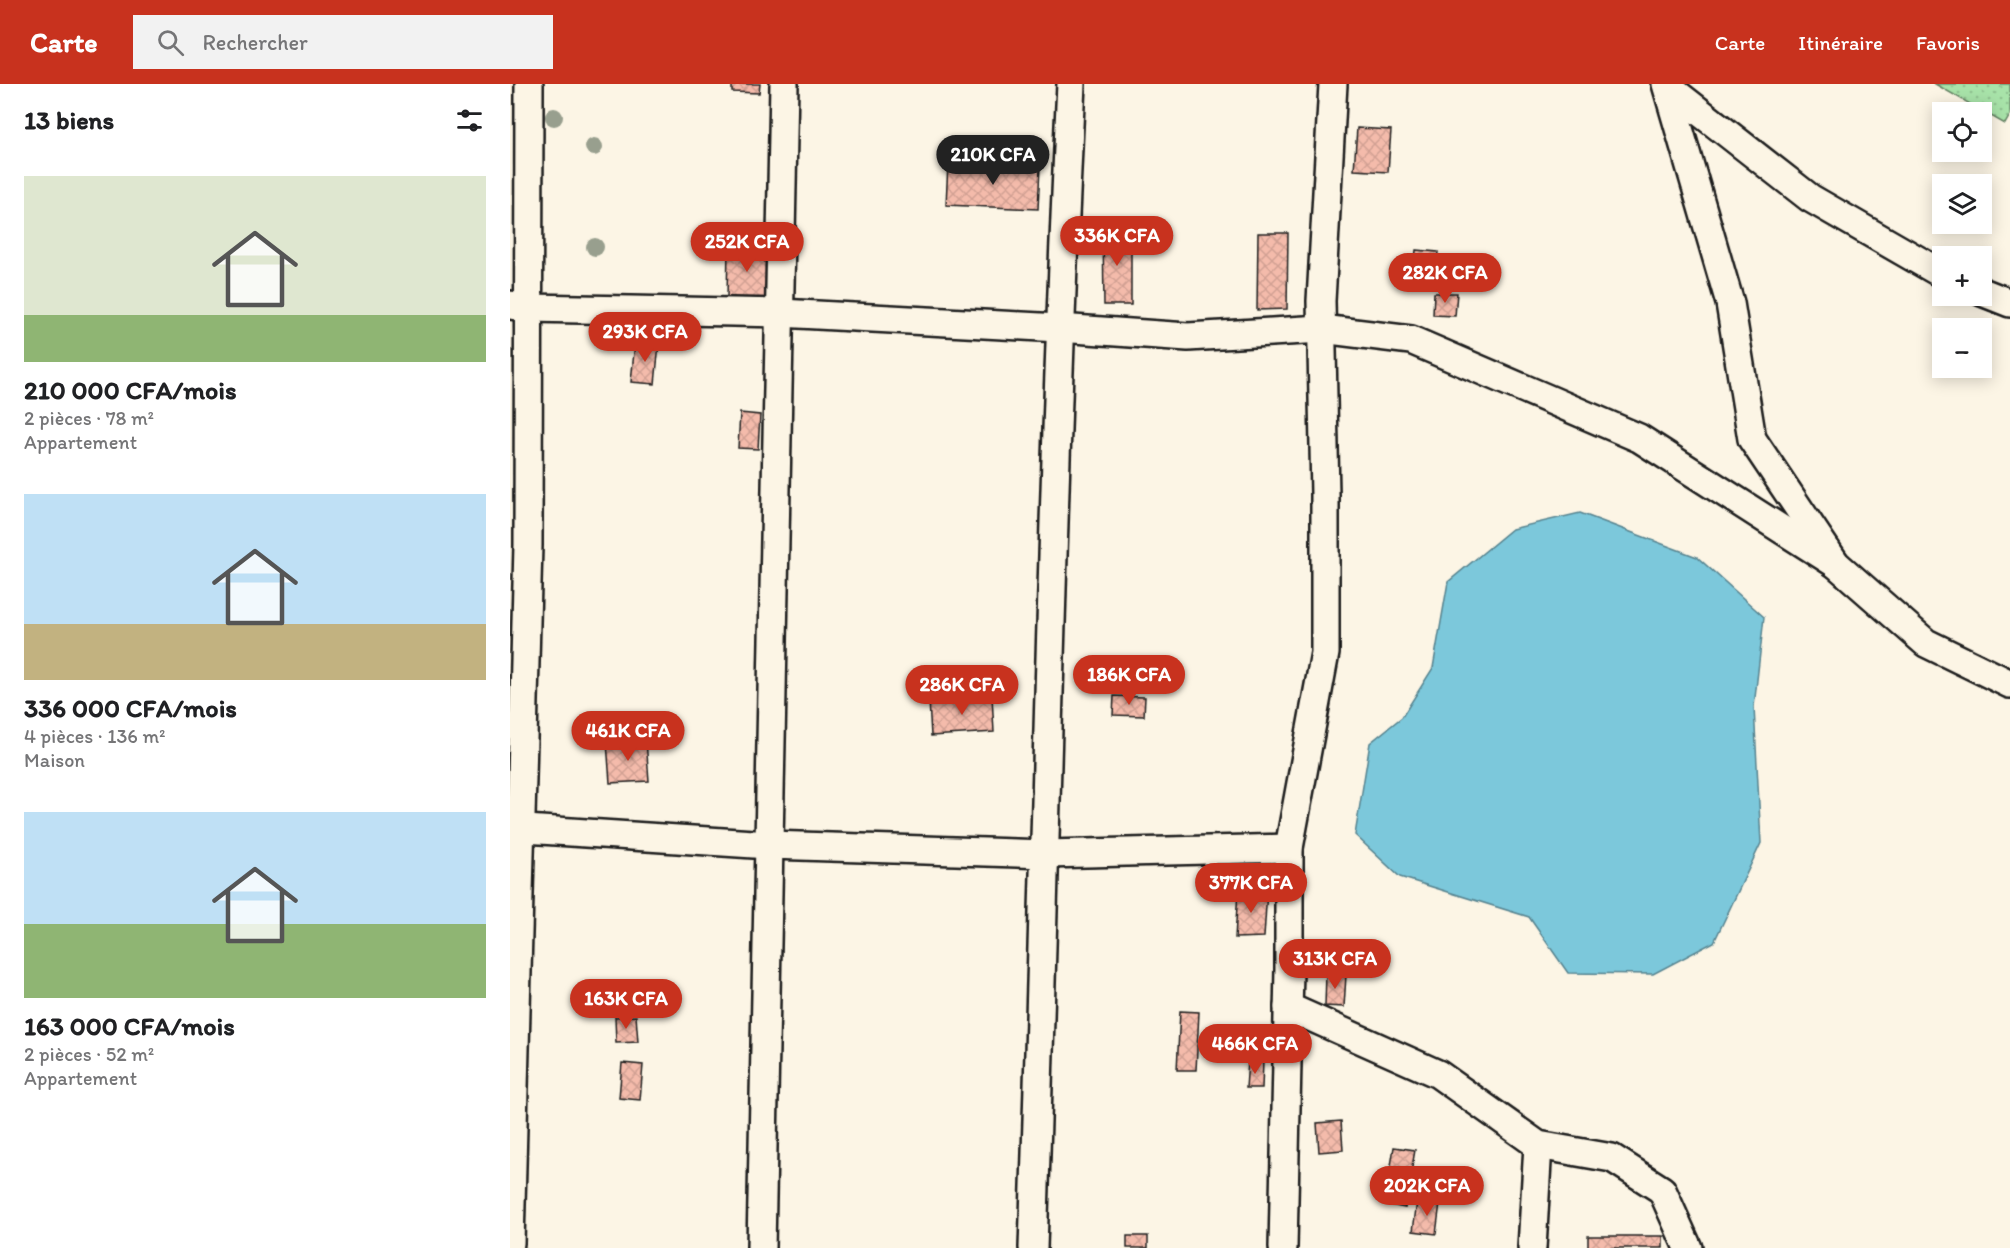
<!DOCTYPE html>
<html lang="fr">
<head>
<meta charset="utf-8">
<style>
	:root { --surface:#fff; --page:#f2f2f2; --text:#202124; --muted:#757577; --accent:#c8321e }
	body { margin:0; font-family:Itim,sans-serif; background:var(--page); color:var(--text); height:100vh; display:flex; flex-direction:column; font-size:22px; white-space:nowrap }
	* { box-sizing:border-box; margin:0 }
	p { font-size:20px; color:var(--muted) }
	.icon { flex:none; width:33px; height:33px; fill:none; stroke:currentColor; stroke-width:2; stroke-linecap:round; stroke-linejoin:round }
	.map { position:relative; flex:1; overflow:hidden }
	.side { display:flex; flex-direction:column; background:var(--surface); width:510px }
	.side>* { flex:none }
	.controls { position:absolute; left:1422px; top:18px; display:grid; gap:12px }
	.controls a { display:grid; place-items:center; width:60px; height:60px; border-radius:0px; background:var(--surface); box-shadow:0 3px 15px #0003; font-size:30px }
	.price { position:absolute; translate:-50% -51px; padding:0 14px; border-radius:21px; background:var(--accent); color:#fff; font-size:20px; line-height:39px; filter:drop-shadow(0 2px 3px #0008) }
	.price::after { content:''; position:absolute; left:50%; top:36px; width:18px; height:14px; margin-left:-9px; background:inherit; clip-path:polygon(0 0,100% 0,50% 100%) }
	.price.selected { background:#222; color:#fff }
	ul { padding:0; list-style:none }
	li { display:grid; align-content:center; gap:12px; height:318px; padding:0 24px }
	li span { display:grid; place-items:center; height:186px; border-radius:0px; color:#555 }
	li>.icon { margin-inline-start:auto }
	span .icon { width:108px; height:108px; fill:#fffc; stroke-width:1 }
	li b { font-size:26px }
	h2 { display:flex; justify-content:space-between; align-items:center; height:72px; padding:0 24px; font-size:26px }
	header { display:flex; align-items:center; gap:36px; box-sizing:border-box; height:84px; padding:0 30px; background:var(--accent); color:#fff }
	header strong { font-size:28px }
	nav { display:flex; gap:33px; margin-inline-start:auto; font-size:21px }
	.search { width:420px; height:54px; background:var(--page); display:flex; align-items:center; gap:15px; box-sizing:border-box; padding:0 21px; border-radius:0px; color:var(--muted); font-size:22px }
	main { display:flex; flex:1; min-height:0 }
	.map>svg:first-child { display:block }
	.grass { fill:url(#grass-dots); stroke:#628062; stroke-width:1.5 }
	.water { fill:#7cc8db; stroke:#56838f; stroke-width:1.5 }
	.building { fill:url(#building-cross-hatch); stroke:#1c1c1c; stroke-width:1.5 }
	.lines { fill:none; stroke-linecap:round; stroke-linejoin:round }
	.minor-casing { stroke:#1c1c1c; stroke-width:32 }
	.minor { stroke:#fcf5e5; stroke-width:27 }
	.tree { fill:#989f8e }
</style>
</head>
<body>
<header>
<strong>Carte</strong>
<div class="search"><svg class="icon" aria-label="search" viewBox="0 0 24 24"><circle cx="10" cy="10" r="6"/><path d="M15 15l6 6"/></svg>Rechercher</div>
<nav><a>Carte</a><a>Itinéraire</a><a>Favoris</a></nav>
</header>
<main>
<section class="side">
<h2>13 biens<svg class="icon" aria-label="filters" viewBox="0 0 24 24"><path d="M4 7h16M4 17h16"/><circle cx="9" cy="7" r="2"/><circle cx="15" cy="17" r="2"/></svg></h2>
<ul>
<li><span style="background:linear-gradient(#dfe7d0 75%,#8fb573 0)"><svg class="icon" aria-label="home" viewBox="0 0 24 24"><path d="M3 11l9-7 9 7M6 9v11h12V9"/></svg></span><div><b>210 000 CFA/mois</b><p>2 pièces · 78 m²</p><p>Appartement</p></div></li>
<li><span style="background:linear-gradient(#bfe0f5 70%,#c2b280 0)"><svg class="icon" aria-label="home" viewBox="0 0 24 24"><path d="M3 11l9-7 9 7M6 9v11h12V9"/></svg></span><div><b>336 000 CFA/mois</b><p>4 pièces · 136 m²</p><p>Maison</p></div></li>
<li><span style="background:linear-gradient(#bfe0f5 60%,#8fb573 0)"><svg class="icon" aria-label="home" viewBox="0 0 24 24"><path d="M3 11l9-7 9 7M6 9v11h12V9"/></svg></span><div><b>163 000 CFA/mois</b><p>2 pièces · 52 m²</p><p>Appartement</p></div></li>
</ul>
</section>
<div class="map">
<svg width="1500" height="1164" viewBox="0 0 1500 1164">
	<defs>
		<pattern id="grass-dots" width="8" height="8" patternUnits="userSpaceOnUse" patternTransform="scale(1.5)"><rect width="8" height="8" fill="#a8e3a9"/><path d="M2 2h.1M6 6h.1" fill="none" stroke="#90c291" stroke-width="1.8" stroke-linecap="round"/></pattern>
		<pattern id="building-cross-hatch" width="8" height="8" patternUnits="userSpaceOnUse" patternTransform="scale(1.5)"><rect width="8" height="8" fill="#f4bbab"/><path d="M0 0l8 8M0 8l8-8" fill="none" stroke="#d1a093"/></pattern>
	</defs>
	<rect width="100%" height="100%" fill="#fcf5e5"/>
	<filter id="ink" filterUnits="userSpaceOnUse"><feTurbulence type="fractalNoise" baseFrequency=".0167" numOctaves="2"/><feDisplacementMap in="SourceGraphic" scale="12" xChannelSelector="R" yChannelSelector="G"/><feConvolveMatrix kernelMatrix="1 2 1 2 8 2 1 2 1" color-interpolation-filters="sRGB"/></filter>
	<g filter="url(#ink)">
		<path class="grass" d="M1425,0H1500V31L1495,40Z"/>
		<path class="water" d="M1070,429L1187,473L1254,533L1244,623L1251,759L1204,858L1143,890L1058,889L1019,833L890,793L845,751L860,659L892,633L923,584L938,498L1002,445Z"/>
		<g class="building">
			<path d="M222,0H250L249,9L222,8Z"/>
			<path d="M847,44L881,46L878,88L844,86Z"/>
			<path d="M438,79L530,83L528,125L436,121Z"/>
			<path d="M621,144V221H594L593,145Z"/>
			<path d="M748,149H778L777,225L747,226Z"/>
			<path d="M218,163L257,165L255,215L217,214Z"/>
			<path d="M906,166L928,168L925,200L903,198Z"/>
			<path d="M924,209H947L945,232L923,231Z"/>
			<path d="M125,258L149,260L145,300L121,298Z"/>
			<path d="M230,329L250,331L248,365L228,364Z"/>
			<path d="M482,612L484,648L421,652L419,616Z"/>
			<path d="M604,612L635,613L634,632L603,631Z"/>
			<path d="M136,656L139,697L100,699L97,658Z"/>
			<path d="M757,806L754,853L725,854L728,807Z"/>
			<path d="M816,890L836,891L834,923L815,922Z"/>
			<path d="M670,927L689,928L686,986H667Z"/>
			<path d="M126,932L128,958L106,959L105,933Z"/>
			<path d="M738,977H753L752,1004H736Z"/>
			<path d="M112,979L133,981L130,1016L109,1014Z"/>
			<path d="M831,1037L833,1066L809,1068L807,1039Z"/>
			<path d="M884,1063L905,1066L895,1124L875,1120Z"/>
			<path d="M907,1117L930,1119L926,1150L903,1147Z"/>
			<rect x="617" y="1152" width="21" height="12"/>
			<rect x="1078" y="1152" width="75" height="12"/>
		</g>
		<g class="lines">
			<defs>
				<g id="minor">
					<path d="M1156,0L1220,219L1242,355L1326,480L1416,559L1500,600"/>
					<path d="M1158,3L1300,114L1432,190"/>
					<path d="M1472,208L1500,219"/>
					<path d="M0,221L19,224L270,229L549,244L678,253L812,245L901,256L1129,354L1326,480"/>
					<path d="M0,744L259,761L536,770L779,764"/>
					<path d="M778,923L928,990L1028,1061L1102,1074L1152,1106L1178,1164"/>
					<path d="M0,1159L18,461L19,0"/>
					<path d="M251,1164L274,0"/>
					<path d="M523,1164C536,776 542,388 561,0"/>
					<path d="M773,1164L779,885V764L815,569V411L811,217L823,0"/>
					<path d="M1022,1164L1028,1061"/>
				</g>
			</defs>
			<use href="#minor" class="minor-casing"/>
			<use href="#minor" class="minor"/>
		</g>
		<g class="tree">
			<circle cx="44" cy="33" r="9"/>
			<circle cx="84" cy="63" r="9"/>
			<circle cx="85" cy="163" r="9"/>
		</g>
	</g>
</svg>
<div class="controls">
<a><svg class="icon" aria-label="locate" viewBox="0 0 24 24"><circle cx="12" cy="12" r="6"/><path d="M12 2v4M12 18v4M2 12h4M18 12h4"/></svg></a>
<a><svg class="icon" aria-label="layers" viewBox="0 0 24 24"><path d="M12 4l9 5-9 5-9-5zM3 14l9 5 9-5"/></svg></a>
<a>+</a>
<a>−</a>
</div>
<b class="price selected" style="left:483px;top:102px">210K CFA</b>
<b class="price" style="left:607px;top:183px">336K CFA</b>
<b class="price" style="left:237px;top:189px">252K CFA</b>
<b class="price" style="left:935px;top:220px">282K CFA</b>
<b class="price" style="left:135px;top:279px">293K CFA</b>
<b class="price" style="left:619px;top:622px">186K CFA</b>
<b class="price" style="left:452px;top:632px">286K CFA</b>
<b class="price" style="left:118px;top:678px">461K CFA</b>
<b class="price" style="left:741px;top:830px">377K CFA</b>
<b class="price" style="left:825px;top:906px">313K CFA</b>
<b class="price" style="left:116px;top:946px">163K CFA</b>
<b class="price" style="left:745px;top:991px">466K CFA</b>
<b class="price" style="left:917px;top:1133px">202K CFA</b>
</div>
</main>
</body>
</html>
